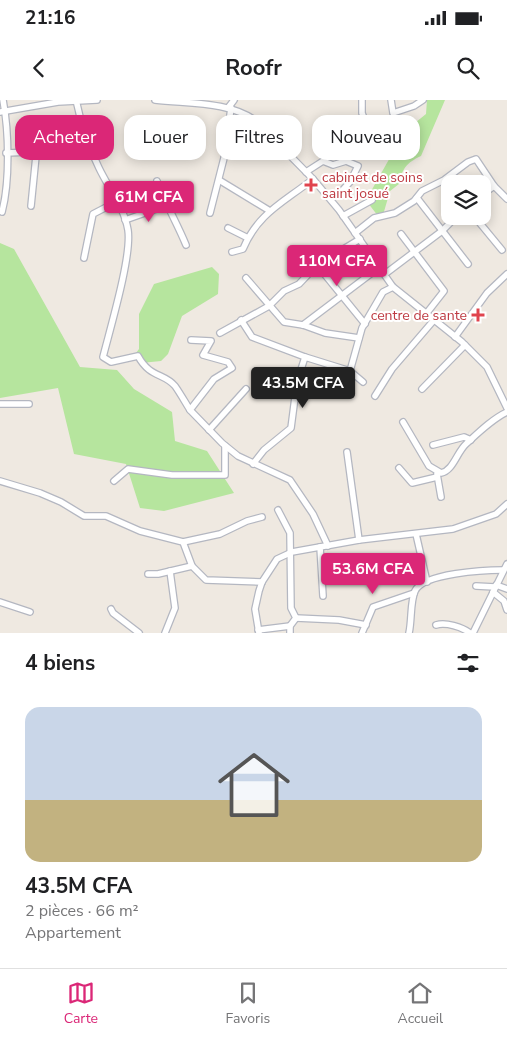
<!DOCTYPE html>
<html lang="fr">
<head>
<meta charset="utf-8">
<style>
	:root { --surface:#fff; --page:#f2f2f2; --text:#202124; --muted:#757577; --line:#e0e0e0; --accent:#db2777 }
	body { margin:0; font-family:"Nunito Sans",sans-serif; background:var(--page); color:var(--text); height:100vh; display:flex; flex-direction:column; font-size:19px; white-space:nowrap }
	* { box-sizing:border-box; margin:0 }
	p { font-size:16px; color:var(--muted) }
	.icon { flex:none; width:28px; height:28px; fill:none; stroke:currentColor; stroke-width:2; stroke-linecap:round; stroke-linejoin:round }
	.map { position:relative; height:533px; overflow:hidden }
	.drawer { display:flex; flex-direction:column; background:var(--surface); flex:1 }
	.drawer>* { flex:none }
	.banner { position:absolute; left:15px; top:15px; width:478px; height:45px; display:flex; gap:10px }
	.buttons { position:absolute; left:441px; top:75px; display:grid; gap:10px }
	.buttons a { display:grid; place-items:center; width:50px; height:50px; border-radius:10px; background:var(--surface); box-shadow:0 2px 12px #0003; font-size:25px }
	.price { position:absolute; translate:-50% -42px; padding:0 11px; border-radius:5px; background:var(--accent); color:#fff; font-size:16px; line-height:32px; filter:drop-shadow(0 1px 2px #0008) }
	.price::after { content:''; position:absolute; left:50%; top:30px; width:15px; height:11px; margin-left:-8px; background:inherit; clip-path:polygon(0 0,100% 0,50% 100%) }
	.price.on { background:#222; color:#fff }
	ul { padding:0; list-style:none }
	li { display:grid; align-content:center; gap:10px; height:265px; padding:0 25px }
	li span { display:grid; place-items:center; height:155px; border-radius:15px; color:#555 }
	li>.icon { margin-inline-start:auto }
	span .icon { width:90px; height:90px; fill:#fffc; stroke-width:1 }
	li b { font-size:21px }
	h2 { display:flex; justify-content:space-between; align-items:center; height:60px; padding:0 25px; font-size:21px }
	.chip { padding:0 18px; border-radius:15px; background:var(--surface); box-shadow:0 2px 12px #0003; font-size:18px; line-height:45px }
	.chip.on { background:var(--accent); color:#fff }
	.status { display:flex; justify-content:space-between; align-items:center; height:35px; padding:0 25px; background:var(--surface); direction:ltr }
	.status svg { height:14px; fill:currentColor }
	header { display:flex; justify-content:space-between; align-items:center; height:65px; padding:0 25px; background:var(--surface); font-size:22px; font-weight:700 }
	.menu { display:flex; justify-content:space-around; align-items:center; height:70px; border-top:1px solid var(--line); background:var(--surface); font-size:14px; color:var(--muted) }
	.menu a { display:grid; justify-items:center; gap:2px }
	.menu .on { color:var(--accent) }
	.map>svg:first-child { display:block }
	.green { fill:#b6e59e }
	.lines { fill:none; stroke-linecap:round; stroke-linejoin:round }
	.minor-casing { stroke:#b4b7c1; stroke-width:8 }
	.minor { stroke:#fff; stroke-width:5.5 }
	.health-dot { fill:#e0444e; stroke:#fff; stroke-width:2 }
	.labels { text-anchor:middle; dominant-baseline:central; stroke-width:4; stroke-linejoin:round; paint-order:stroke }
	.health-label { font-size:14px; fill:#be3a42; stroke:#fff; text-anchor:start }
</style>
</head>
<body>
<div class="status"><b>21:16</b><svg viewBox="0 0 49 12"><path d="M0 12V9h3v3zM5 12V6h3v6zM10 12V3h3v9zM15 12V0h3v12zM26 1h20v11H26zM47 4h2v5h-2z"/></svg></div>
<header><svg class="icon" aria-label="back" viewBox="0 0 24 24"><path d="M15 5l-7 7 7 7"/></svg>Roofr<svg class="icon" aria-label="search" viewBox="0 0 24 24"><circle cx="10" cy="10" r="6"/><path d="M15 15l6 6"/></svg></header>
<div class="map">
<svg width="507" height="533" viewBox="0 0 507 533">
	<rect width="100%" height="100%" fill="#efe9e1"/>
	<g class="green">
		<path d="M427,0H445L421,56C406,63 402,69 399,84L390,91L383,115L378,116L368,103L370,93L405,31L426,14Z"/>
		<path d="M0,143L14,149L80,267L117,270L134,289L172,312L175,341L207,351L234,393L164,411L140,408L126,364L74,354L58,288L0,298Z"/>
		<path d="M212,167L219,174L218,194L182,216L168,254L161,261L141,263L133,257L139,249V214L154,184Z"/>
	</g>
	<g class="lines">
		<defs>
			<g id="minor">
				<path d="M76,0C81,24 88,46 99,68C109,89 124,107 128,130C132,156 110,229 103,257L111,262L138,256C150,278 164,273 175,286C180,293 185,302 190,310"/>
				<path d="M155,0C188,4 229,1 256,21L313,79L339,110L393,187L462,242L487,267L507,308"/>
				<path d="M362,0V13L368,29"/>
				<path d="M391,0L393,13L414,6L423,0"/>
				<path d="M228,8L234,0"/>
				<path d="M0,12L58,2L97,0"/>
				<path d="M6,53L32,52L36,56L31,106"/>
				<path d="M306,72L323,61L333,65L346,61L358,66L350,82L339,94"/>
				<path d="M219,80L270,111"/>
				<path d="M157,81C165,103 177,123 186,145"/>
				<path d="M482,95L494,86"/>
				<path d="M417,98L468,164"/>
				<path d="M2,112C10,81 9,32 3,0"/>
				<path d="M210,113L224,58L231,8"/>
				<path d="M343,116L372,100"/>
				<path d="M474,116L502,150"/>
				<path d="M125,120L165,106"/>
				<path d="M228,128L246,137"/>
				<path d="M355,133L374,118L395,113L414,101L422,91L444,80L468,62L476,59L494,86L507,99"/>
				<path d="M401,134L444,191L426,214"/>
				<path d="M232,152L243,149C258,113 283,103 313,79"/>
				<path d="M84,158L93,114L118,101"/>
				<path d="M317,165L365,224"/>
				<path d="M385,174L442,131L457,116"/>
				<path d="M246,178L284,222L303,225L325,233L359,238"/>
				<path d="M241,220L252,237L305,257"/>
				<path d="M303,225L381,166"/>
				<path d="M220,233L269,206L284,191L299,184L317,165L360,139"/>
				<path d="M455,237L487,193L507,174"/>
				<path d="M191,240L211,241L203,255L228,262L232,268L214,279L190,310L222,343L238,356L290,380L313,414L328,446"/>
				<path d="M350,271L362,228L383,192L393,187"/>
				<path d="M422,289L465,245"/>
				<path d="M375,296L392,269L434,220"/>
				<path d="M0,304H29"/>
				<path d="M403,322L429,366L441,373C453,371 457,352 466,344C478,333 492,319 507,312"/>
				<path d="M209,330L246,289"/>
				<path d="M433,345L464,337L471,340"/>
				<path d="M347,352L359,440"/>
				<path d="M253,364L264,350L291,328L297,282L305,257L350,271L363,282"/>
				<path d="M399,368L412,383L437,377"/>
				<path d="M437,374L441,397"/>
				<path d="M0,381L40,393L61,402L84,416H106L140,431L183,442L192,466L206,480L262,482"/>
				<path d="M114,381L128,369L172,375H225V346"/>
				<path d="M278,410L290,433L291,508L296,518L290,526V533"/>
				<path d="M416,434L427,482"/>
				<path d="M183,442L220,434L247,421L262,417"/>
				<path d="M320,447L323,496"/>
				<path d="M148,474H158L192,466"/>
				<path d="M496,485L507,489"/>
				<path d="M476,486L495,487"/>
				<path d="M493,492L504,501L507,510"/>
				<path d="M0,502L30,512"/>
				<path d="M111,509L113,513L139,533"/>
				<path d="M296,518L339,520L366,525"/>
				<path d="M436,525C446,522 462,527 470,533"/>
				<path d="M258,530L290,526"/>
				<path d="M165,533L175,508L170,471"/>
				<path d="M259,533L255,509L259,491L262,482L277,459L292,452L359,440L453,429L496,414L507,404"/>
				<path d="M362,533L373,507L414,493"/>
				<path d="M409,533C412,520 410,502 415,491C423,473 486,470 503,470"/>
				<path d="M473,533L507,464"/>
			</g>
		</defs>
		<use href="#minor" class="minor-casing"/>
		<use href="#minor" class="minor"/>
	</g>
	<g class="health-dot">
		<path d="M308.5 77.5h5v5h5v5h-5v5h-5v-5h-5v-5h5z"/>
		<path d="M475.5 207.5h5v5h5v5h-5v5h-5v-5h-5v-5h5z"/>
	</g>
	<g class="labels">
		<g class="health-label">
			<text x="322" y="77">cabinet de soins<tspan x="322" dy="16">saint josué</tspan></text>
			<text x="467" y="215" text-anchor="end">centre de sante</text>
		</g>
	</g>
</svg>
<div class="buttons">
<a><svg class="icon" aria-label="layers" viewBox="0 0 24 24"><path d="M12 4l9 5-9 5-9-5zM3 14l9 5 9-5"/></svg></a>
</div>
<b class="price" style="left:149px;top:123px">61M CFA</b>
<b class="price" style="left:337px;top:187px">110M CFA</b>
<b class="price on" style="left:303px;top:309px">43.5M CFA</b>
<b class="price" style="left:373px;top:495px">53.6M CFA</b>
<div class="banner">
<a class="chip on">Acheter</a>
<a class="chip">Louer</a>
<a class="chip">Filtres</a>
<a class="chip">Nouveau</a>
</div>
</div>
<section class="drawer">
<h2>4 biens<svg class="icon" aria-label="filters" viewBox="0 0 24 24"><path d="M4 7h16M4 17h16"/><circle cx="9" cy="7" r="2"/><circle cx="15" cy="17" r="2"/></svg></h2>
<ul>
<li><span style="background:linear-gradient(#c9d6e8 60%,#c2b280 0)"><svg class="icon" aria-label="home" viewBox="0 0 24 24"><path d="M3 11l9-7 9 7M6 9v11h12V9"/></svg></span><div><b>43.5M CFA</b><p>2 pièces · 66 m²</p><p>Appartement</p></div></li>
</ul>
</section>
<nav class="menu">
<a class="on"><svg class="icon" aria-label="map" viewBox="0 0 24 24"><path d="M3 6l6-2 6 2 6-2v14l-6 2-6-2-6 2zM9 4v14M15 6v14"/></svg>Carte</a>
<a><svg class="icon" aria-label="saved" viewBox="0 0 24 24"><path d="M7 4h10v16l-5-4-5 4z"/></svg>Favoris</a>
<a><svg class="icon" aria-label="home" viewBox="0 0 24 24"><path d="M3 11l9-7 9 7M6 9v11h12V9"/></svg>Accueil</a>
</nav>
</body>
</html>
